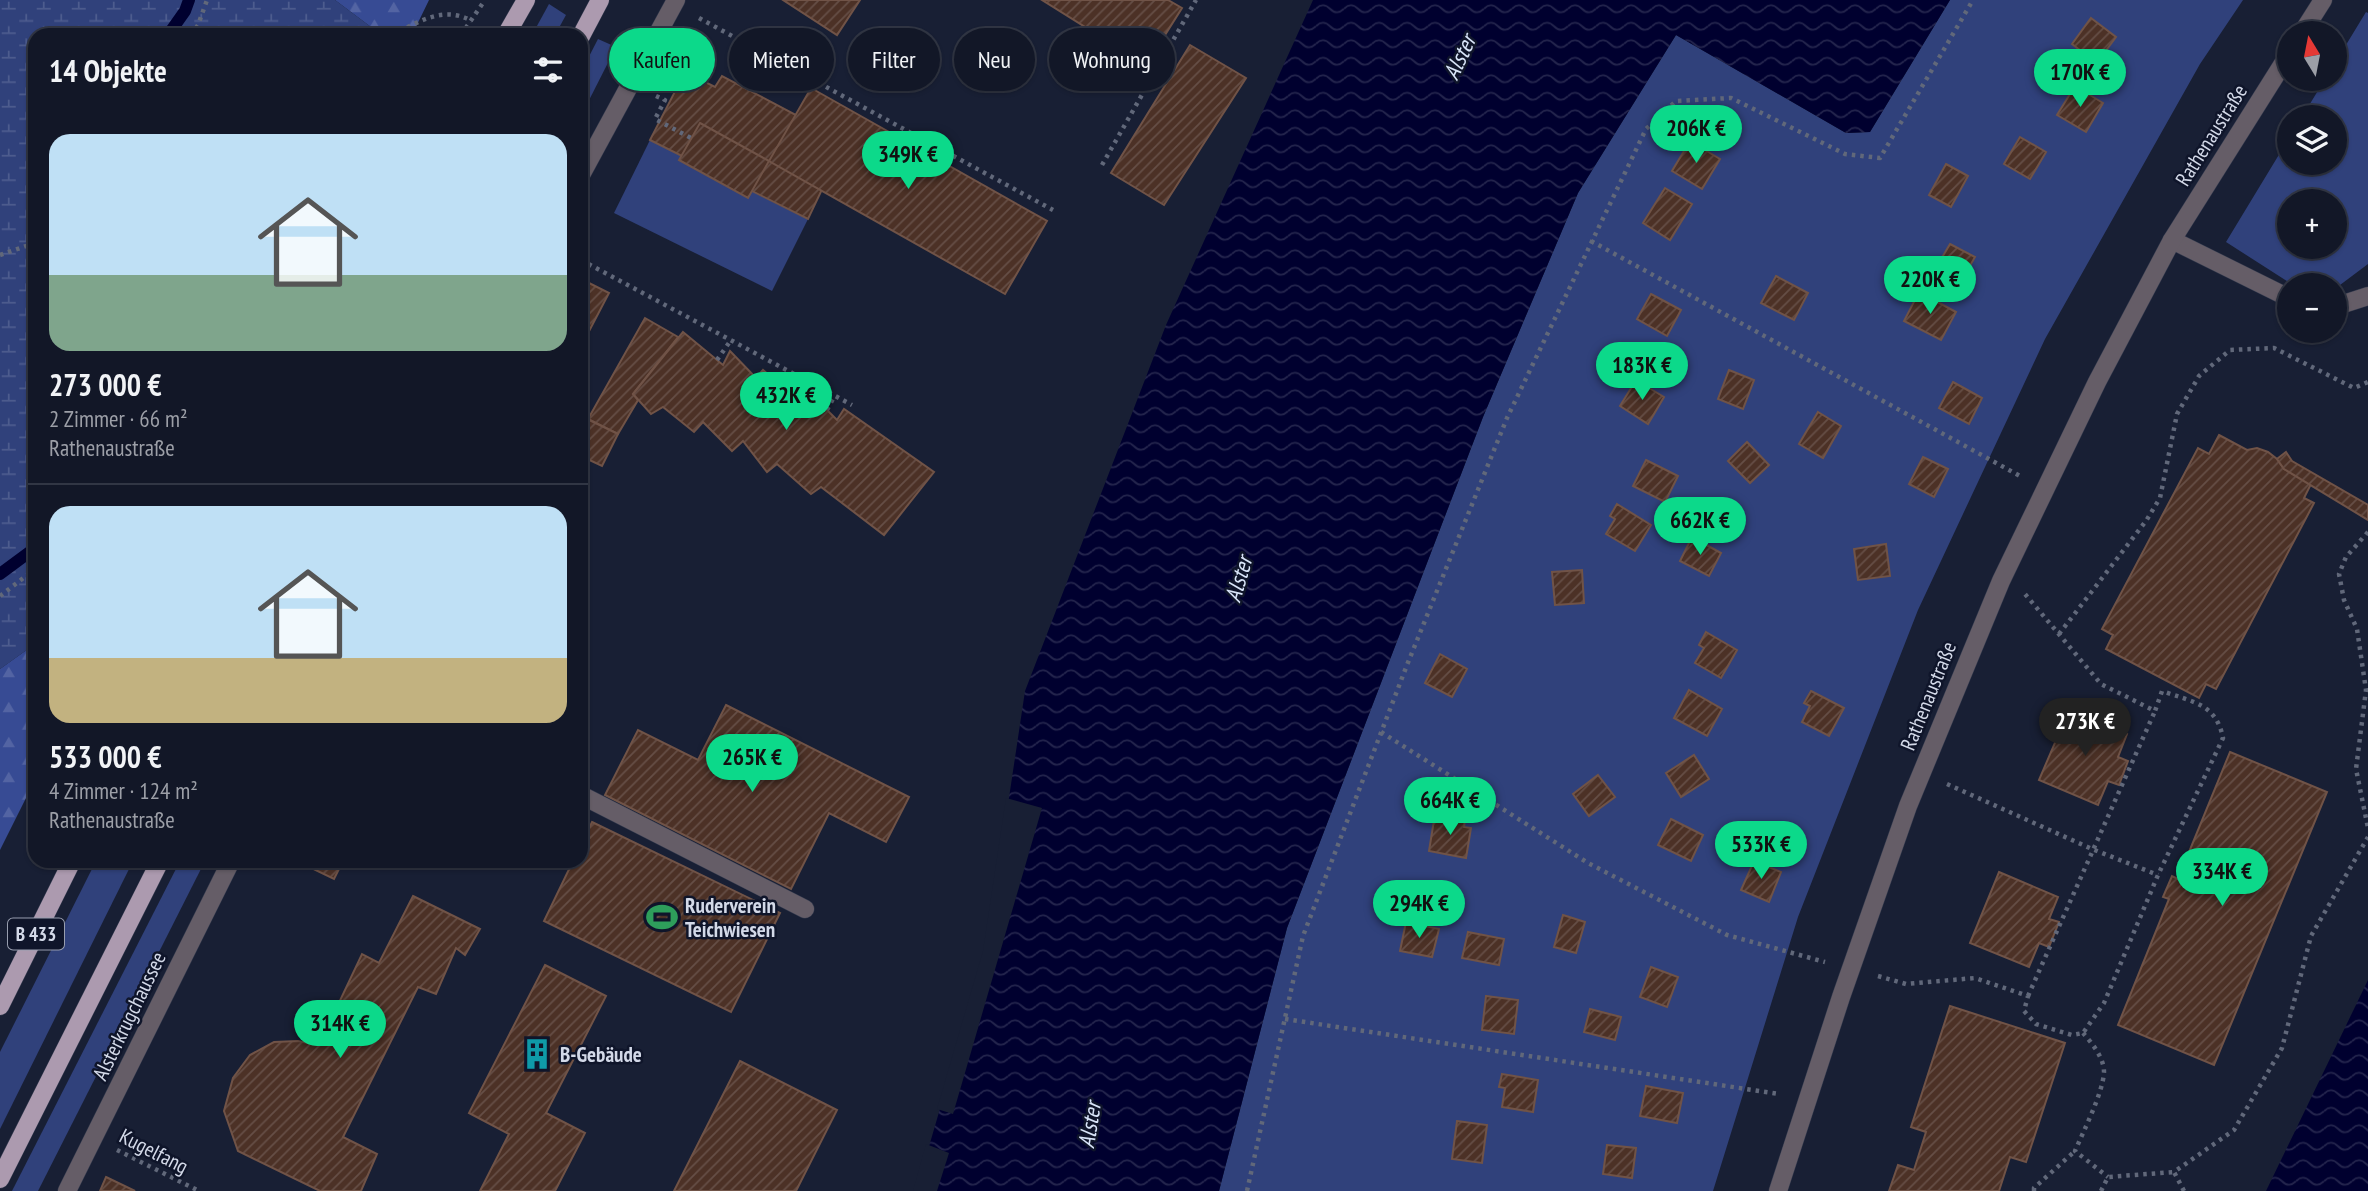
<!DOCTYPE html>
<html lang="de">
<head>
<meta charset="utf-8">
<style>
	:root { --surface:#121727; --page:#1b202f; --text:#f1f3f6; --muted:#9c9fa7; --line:#313644; --accent:#0cd98a }
	body { margin:0; font-family:"PT Sans Narrow",sans-serif; background:var(--page); color:var(--text); height:100vh; display:flex; flex-direction:column; font-size:26px; white-space:nowrap }
	* { box-sizing:border-box; margin:0 }
	p { font-size:23px; color:var(--muted) }
	.icon { flex:none; width:38px; height:38px; fill:none; stroke:currentColor; stroke-width:2; stroke-linecap:round; stroke-linejoin:round }
	.map { position:relative; flex:1; overflow:hidden }
	.details { position:absolute; left:28px; top:28px; width:560px; height:840px; display:flex; flex-direction:column; background:var(--surface); border-radius:21px; box-shadow:0 2px 5px #0004,0 0 0 2px var(--line) }
	.details>* { flex:none }
	.top-card { position:absolute; left:609px; top:28px; width:665px; height:63px; display:flex; gap:14px }
	.needle { width:46px; rotate:350deg }
	.fabs { position:absolute; left:2277px; top:21px; display:grid; gap:14px }
	.fabs a { display:grid; place-items:center; width:70px; height:70px; border-radius:50%; background:var(--surface); box-shadow:0 2px 5px #0004,0 0 0 2px var(--line); font-size:35px }
	.price { position:absolute; translate:-50% -60px; padding:0 16px; border-radius:24px; background:var(--accent); color:#111; font-size:23px; line-height:46px; filter:drop-shadow(0 2px 4px #0008) }
	.price::after { content:''; position:absolute; left:50%; top:42px; width:21px; height:16px; margin-left:-10px; background:inherit; clip-path:polygon(0 0,100% 0,50% 100%) }
	.price.selected { background:#222; color:#fff }
	ul { padding:0; list-style:none }
	li { display:grid; align-content:center; gap:14px; height:371px; padding:0 21px }
	li+li { border-top:2px solid var(--line) }
	li span { display:grid; place-items:center; height:217px; border-radius:21px; color:#555 }
	li>.icon { margin-inline-start:auto }
	span .icon { width:126px; height:126px; fill:#fffc; stroke-width:1 }
	li b { font-size:30px }
	h2 { display:flex; justify-content:space-between; align-items:center; height:84px; padding:0 21px; font-size:30px }
	.pill { padding:0 24px; border-radius:32px; background:var(--surface); box-shadow:0 2px 5px #0004,0 0 0 2px var(--line); font-size:24px; line-height:63px }
	.pill.selected { background:var(--accent); color:#111 }
	.map>svg:first-child { display:block }
	.green { fill:#30417b; fill-rule:evenodd }
	.forest { fill:url(#forest-firs) }
	.wetland { fill:url(#wetland-marsh) }
	.water { fill:url(#water-waves) }
	.pier { fill:#181f34 }
	.lines { fill:none; stroke-linecap:round; stroke-linejoin:round }
	.stream { stroke:#00002f; stroke-width:12 }
	.building { fill:url(#building-hatch); stroke:#705347; stroke-width:2 }
	.service-casing { stroke:#32394d; stroke-width:19 }
	.minor-casing { stroke:#32394d; stroke-width:19 }
	.primary-casing { stroke:#32394d; stroke-width:19 }
	.path { stroke:#61687a; stroke-width:4.5; stroke-dasharray:3.5 5; stroke-linecap:butt }
	.service { stroke:#655d67; stroke-width:18 }
	.minor { stroke:#655d67; stroke-width:18 }
	.primary { stroke:#ac9aaf; stroke-width:18 }
	.labels { text-anchor:middle; dominant-baseline:central; stroke-width:5; stroke-linejoin:round; paint-order:stroke }
	.shield { fill:#0f152a; stroke:#989eaf; stroke-width:2 }
	.shield-label { font-size:19px; font-weight:bold; fill:#d3d9e8 }
	.street-label { font-size:21px; fill:#d3d9e8; stroke:#0f152a }
	.poi-label { font-size:21px; font-weight:bold; fill:#d3d9e8; stroke:#0f152a; text-anchor:start }
	.water-label { font-size:23px; font-style:italic; fill:#d9e5f9; stroke:#0f152a }
</style>
</head>
<body>
<div class="map">
<svg width="2368" height="1191" viewBox="0 0 2368 1191">
	<defs>
		<pattern id="forest-firs" width="22" height="20" patternUnits="userSpaceOnUse" patternTransform="scale(1.75)"><rect width="22" height="20" fill="#374b94"/><path d="M5 1l3.5 6h-7zM16 11l3.5 6h-7z" fill="#5364a3"/></pattern>
		<pattern id="wetland-marsh" width="20" height="14" patternUnits="userSpaceOnUse" patternTransform="scale(1.75)"><rect width="20" height="14" fill="#30417b"/><path d="M1 5h8M5 5V1M11 12h8M15 12V8" fill="none" stroke="#4d5c8e"/></pattern>
		<pattern id="water-waves" width="16" height="10" patternUnits="userSpaceOnUse" patternTransform="scale(1.75)"><rect width="16" height="10" fill="#00002f"/><path d="M0 5q4-4 8 0t8 0" fill="none" stroke="#24254d"/></pattern>
		<pattern id="building-hatch" width="6" height="6" patternUnits="userSpaceOnUse" patternTransform="scale(1.75)"><rect width="6" height="6" fill="#4c3126"/><path d="M-1 1l2-2M0 6l6-6M5 7l2-2" fill="none" stroke="#654e46"/></pattern>
	</defs>
	<rect width="100%" height="100%" fill="#181f34"/>
	<g class="green">
		<path d="M1950,0H2243L2200,64L2045,339L1918,610L1798,917L1713,1191H1219L1287,928L1483,417L1578,193L1676,35L1846,133L1870,132Z"/>
		<path d="M549,4L566,15L555,35H532Z"/>
		<path d="M2366,12L2368,13V264L2336,288L2334,285H2293L2226,242L2289,138V163H2334V117H2302L2325,79H2334L2335,63ZM2289,201H2334V247H2289Z"/>
		<path d="M598,39L616,47L581,116V72Z"/>
		<path d="M650,140L808,219L772,291L614,213Z"/>
		<path d="M96,861H133L0,1129V1052Z"/>
		<path d="M180,861H205L38,1191H12Z"/>
	</g>
	<g class="forest">
		<path d="M335,0H429L412,35H367L371,27Z"/>
		<path d="M35,644V780L0,850V669Z"/>
	</g>
	<path class="wetland" d="M0,0H335L371,27L367,35H35V644L0,669Z"/>
	<g class="water">
		<path d="M1313,0H1950L1870,132L1846,133L1676,35L1578,193L1483,417L1287,928L1219,1191H916L986,951L1025,691L1166,325Z"/>
		<path d="M2368,980V1191H2266Z"/>
	</g>
	<g class="pier">
		<path d="M1006,798L1042,808L953,1114L937,1109L983,951Z"/>
		<path d="M926,1144L949,1153L937,1191H913Z"/>
	</g>
	<g class="lines">
		<g class="stream">
			<path d="M168,35L185,11L189,0"/>
			<path d="M0,574L31,551L35,545"/>
		</g>
	</g>
	<g class="building">
		<path d="M783,0H860L837,35Z"/>
		<path d="M1042,0H1168L1182,8L1146,65Z"/>
		<path d="M2091,18L2116,37L2105,52L2111,56L2102,67L2072,44Z"/>
		<path d="M1190,45L1246,78L1164,205L1111,173Z"/>
		<path d="M685,72L715,87L722,76L845,141L808,219L650,140Z"/>
		<path d="M2075,86L2103,103L2086,132L2057,115Z"/>
		<path d="M811,88L1047,221L1005,294L769,161Z"/>
		<path d="M700,123L769,161L748,198L679,160Z"/>
		<path d="M2020,137L2046,152L2030,179L2004,164Z"/>
		<path d="M1690,141L1720,159L1702,189L1672,171Z"/>
		<path d="M1946,164L1968,176L1951,207L1929,195Z"/>
		<path d="M1665,188L1692,204L1670,240L1643,223Z"/>
		<path d="M1950,244L1975,257L1959,285L1934,271Z"/>
		<path d="M1776,276L1808,293L1794,320L1761,303Z"/>
		<path d="M581,279L609,293L585,339L581,337Z"/>
		<path d="M1919,292L1956,312L1941,340L1904,321Z"/>
		<path d="M1651,294L1681,310L1667,336L1637,319Z"/>
		<path d="M645,318L678,337L633,394L638,400L618,434L588,419Z"/>
		<path d="M683,332L723,365L730,351L756,378L763,370L801,403L811,394L837,420L844,409L934,472L884,535L821,487L811,494L777,464L767,472L743,441L732,451L703,422L694,432L663,407L651,414L633,394Z"/>
		<path d="M1729,370L1754,380L1743,409L1718,399Z"/>
		<path d="M1636,380L1664,397L1648,424L1620,406Z"/>
		<path d="M1953,382L1982,398L1969,424L1939,408Z"/>
		<path d="M1818,412L1841,426L1823,458L1799,444Z"/>
		<path d="M581,416L618,434L602,466L581,456Z"/>
		<path d="M2219,435L2247,450L2257,448L2268,452L2277,459L2284,469L2311,484L2304,498L2314,503L2216,689L2206,684L2199,698L2106,649L2113,635L2102,629L2198,448L2209,454Z"/>
		<path d="M1747,442L1769,465L1750,483L1728,461Z"/>
		<path d="M2286,452L2292,461L2368,505V520L2284,469L2277,459Z"/>
		<path d="M1923,457L1948,469L1934,497L1909,484Z"/>
		<path d="M1646,460L1678,476L1665,502L1633,486Z"/>
		<path d="M1617,504L1651,525L1635,551L1606,534L1615,519L1610,516Z"/>
		<path d="M1692,537L1721,553L1709,576L1680,561Z"/>
		<path d="M1886,544L1890,576L1858,580L1854,549Z"/>
		<path d="M1582,570L1584,603L1555,605L1552,572Z"/>
		<path d="M1706,632L1737,650L1721,678L1695,663L1704,648L1699,645Z"/>
		<path d="M1440,654L1467,669L1452,697L1425,683Z"/>
		<path d="M1689,690L1722,709L1707,736L1674,718Z"/>
		<path d="M1811,691L1844,708L1829,736L1802,722L1810,706L1804,703Z"/>
		<path d="M726,705L909,797L886,842L829,813L791,889L605,795L638,730L698,760Z"/>
		<path d="M2069,710L2127,734L2118,757L2128,761L2119,785L2108,781L2098,805L2039,780Z"/>
		<path d="M2230,752L2327,792L2214,1065L2118,1025L2169,899L2163,897L2172,876L2178,879Z"/>
		<path d="M1694,755L1709,779L1681,797L1666,773Z"/>
		<path d="M1598,775L1615,797L1589,816L1573,794Z"/>
		<path d="M1435,814L1465,820L1464,827L1471,828L1466,858L1429,851Z"/>
		<path d="M1671,819L1703,835L1691,861L1658,845Z"/>
		<path d="M592,822L780,913L731,1012L544,921L573,861H581V845Z"/>
		<path d="M297,861H343L334,879Z"/>
		<path d="M1754,861L1781,872L1769,902L1741,890Z"/>
		<path d="M1999,872L2058,897L2049,919L2059,922L2049,947L2039,943L2029,967L1970,943Z"/>
		<path d="M413,896L480,929L465,955L456,948L436,994L418,987L343,1137L377,1154L361,1191H320L238,1151L224,1111L233,1078L250,1055L274,1042L298,1041L319,1045L362,954L379,963Z"/>
		<path d="M1563,915L1585,922L1576,953L1554,947Z"/>
		<path d="M1406,922L1439,929L1432,957L1400,951Z"/>
		<path d="M1468,932L1504,939L1499,965L1462,958Z"/>
		<path d="M545,965L606,996L546,1113L585,1133L555,1191H480L509,1134L469,1113Z"/>
		<path d="M1651,967L1678,977L1667,1007L1640,997Z"/>
		<path d="M1486,996L1518,1000L1514,1034L1482,1030Z"/>
		<path d="M1950,1006L2065,1043L2026,1162L2010,1157L1999,1191H1889L1898,1165L1914,1170L1926,1132L1911,1127Z"/>
		<path d="M1590,1009L1621,1017L1615,1040L1584,1032Z"/>
		<path d="M740,1061L837,1110L796,1191H674Z"/>
		<path d="M1502,1074L1538,1080L1533,1112L1502,1107L1505,1088L1499,1087Z"/>
		<path d="M1646,1086L1683,1093L1677,1123L1640,1116Z"/>
		<path d="M1457,1121L1487,1125L1482,1163L1452,1159Z"/>
		<path d="M1607,1145L1636,1148L1632,1178L1603,1174Z"/>
		<path d="M106,1177L135,1191H100Z"/>
	</g>
	<g class="lines">
		<defs>
			<path id="service" d="M581,795L805,909"/>
			<g id="minor">
				<path d="M2302,33L2323,0"/>
				<path d="M581,175L676,0"/>
				<path d="M2172,240L2289,298"/>
				<path d="M2334,307L2368,296"/>
				<path d="M67,1191L231,861"/>
				<path d="M1778,1191L1841,997L1908,806L2001,581L2097,382L2172,240L2289,54"/>
			</g>
			<g id="primary">
				<path d="M506,35L526,0"/>
				<path d="M581,36L600,0"/>
				<path d="M0,1006L72,861"/>
				<path d="M0,1179L160,861"/>
			</g>
		</defs>
		<use href="#service" class="service-casing"/>
		<use href="#minor" class="minor-casing"/>
		<use href="#primary" class="primary-casing"/>
		<g class="path">
			<path d="M699,18L1053,210"/>
			<path d="M191,35L198,25L207,0"/>
			<path d="M392,35C419,22 443,5 472,21"/>
			<path d="M461,35L485,0"/>
			<path d="M1141,74L1150,79"/>
			<path d="M656,96L665,100L655,119L691,138"/>
			<path d="M1102,165L1196,0"/>
			<path d="M1591,241L2020,476"/>
			<path d="M0,255L35,243"/>
			<path d="M581,260L852,405"/>
			<path d="M717,360L731,340"/>
			<path d="M794,396L803,379"/>
			<path d="M827,410L835,395"/>
			<path d="M2368,532L2346,557L2339,574L2344,600L2357,629L2366,690L2356,769L2368,828"/>
			<path d="M0,596L35,569"/>
			<path d="M2059,634L2146,521L2160,498L2177,414L2199,376L2230,350L2274,348L2354,388L2368,382"/>
			<path d="M1381,732L1588,863L1727,935L1825,962"/>
			<path d="M1947,784L2092,849L2158,875"/>
			<path d="M1878,976L1906,984L1975,978L2028,996L2024,1011L2036,1024L2072,1035L2083,1033L2104,1003L2158,875L2223,738C2216,703 2192,702 2162,691L2155,711L2101,684L2025,594"/>
			<path d="M2028,996L2155,711"/>
			<path d="M1285,1019L1779,1094"/>
			<path d="M2083,1033C2092,1043 2104,1058 2104,1072C2103,1093 2083,1132 2075,1151L2108,1177"/>
			<path d="M117,1150L199,1191"/>
			<path d="M1247,1191L1303,936L1407,665L1507,418L1646,129L1676,101L1731,98L1845,154L1880,158L1973,0"/>
			<path d="M2034,1191V1188L2075,1151"/>
			<path d="M2101,1191L2108,1177L2174,1172"/>
			<path d="M2184,1191L2174,1172L2234,1130L2282,1048L2311,936L2368,837"/>
		</g>
		<use href="#service" class="service"/>
		<use href="#minor" class="minor"/>
		<use href="#primary" class="primary"/>
	</g>
	<defs>
		<symbol id="stadium-bare" viewBox="-9 -9 18 18"><path d="M0-5a6.5 5 0 1 0 0 10a6.5 5 0 1 0 0-10ZM-3.5-1.8h7v3.6h-7Z" fill="#2e9e5b" stroke="#0f152a" stroke-width="2.5" paint-order="stroke"/></symbol>
		<symbol id="building-bare" viewBox="-9 -9 18 18"><path d="M-4-6H4V6H1V3H-1V6H-4ZM-2.5-4.3h1.7v1.8h-1.7ZM.8-4.3h1.7v1.8H.8ZM-2.5-1h1.7V.8h-1.7ZM.8-1h1.7V.8H.8Z" fill="#0f9aa8" stroke="#0f152a" stroke-width="2.5" paint-order="stroke"/></symbol>
	</defs>
	<g fill-rule="evenodd">
		<use href="#stadium-bare" x="640" y="895" width="44" height="44"/>
		<use href="#building-bare" x="515" y="1032" width="44" height="44"/>
	</g>
	<g class="labels">
		<rect class="shield" x="8" y="918.5" width="56" height="31" rx="5"/>
		<g class="shield-label">
			<text x="36" y="934">B 433</text>
		</g>
		<g class="street-label">
			<text transform="translate(2211 135) rotate(-58)">Rathenaustraße</text>
			<text transform="translate(1928 696) rotate(-68)">Rathenaustraße</text>
			<text transform="translate(129 1016) rotate(-64)">Alsterkrugchaussee</text>
			<text transform="translate(154 1151) rotate(27)">Kugelfang</text>
		</g>
		<g class="poi-label">
			<text x="685" y="905">Ruderverein<tspan x="685" dy="24">Teichwiesen</tspan></text>
			<text x="560" y="1054">B-Gebäude</text>
		</g>
		<g class="water-label">
			<text transform="translate(1459 57) rotate(-65)">Alster</text>
			<text transform="translate(1238 579) rotate(-74)">Alster</text>
			<text transform="translate(1089 1125) rotate(-81)">Alster</text>
		</g>
	</g>
</svg>
<div class="fabs">
<a><svg class="needle" viewBox="-14 -14 28 28"><path d="M0-13l5 13h-10z" fill="#e53935"/><path d="M0 13l5-13h-10z" fill="#9c9fa7"/></svg></a>
<a><svg class="icon" aria-label="layers" viewBox="0 0 24 24"><path d="M12 4l9 5-9 5-9-5zM3 14l9 5 9-5"/></svg></a>
<a>+</a>
<a>−</a>
</div>
<b class="price" style="left:2080px;top:109px">170K €</b>
<b class="price" style="left:1696px;top:165px">206K €</b>
<b class="price" style="left:908px;top:191px">349K €</b>
<b class="price" style="left:1930px;top:316px">220K €</b>
<b class="price" style="left:1642px;top:402px">183K €</b>
<b class="price" style="left:786px;top:432px">432K €</b>
<b class="price" style="left:1700px;top:557px">662K €</b>
<b class="price selected" style="left:2085px;top:758px">273K €</b>
<b class="price" style="left:752px;top:794px">265K €</b>
<b class="price" style="left:1450px;top:837px">664K €</b>
<b class="price" style="left:1761px;top:881px">533K €</b>
<b class="price" style="left:2222px;top:908px">334K €</b>
<b class="price" style="left:1419px;top:940px">294K €</b>
<b class="price" style="left:340px;top:1060px">314K €</b>
<div class="top-card">
<a class="pill selected">Kaufen</a>
<a class="pill">Mieten</a>
<a class="pill">Filter</a>
<a class="pill">Neu</a>
<a class="pill">Wohnung</a>
</div>
<section class="details">
<h2>14 Objekte<svg class="icon" aria-label="filters" viewBox="0 0 24 24"><path d="M4 7h16M4 17h16"/><circle cx="9" cy="7" r="2"/><circle cx="15" cy="17" r="2"/></svg></h2>
<ul>
<li><span style="background:linear-gradient(#bfe0f5 65%,#7fa58c 0)"><svg class="icon" aria-label="home" viewBox="0 0 24 24"><path d="M3 11l9-7 9 7M6 9v11h12V9"/></svg></span><div><b>273 000 €</b><p>2 Zimmer · 66 m²</p><p>Rathenaustraße</p></div></li>
<li><span style="background:linear-gradient(#bfe0f5 70%,#c2b280 0)"><svg class="icon" aria-label="home" viewBox="0 0 24 24"><path d="M3 11l9-7 9 7M6 9v11h12V9"/></svg></span><div><b>533 000 €</b><p>4 Zimmer · 124 m²</p><p>Rathenaustraße</p></div></li>
</ul>
</section>
</div>
</body>
</html>
